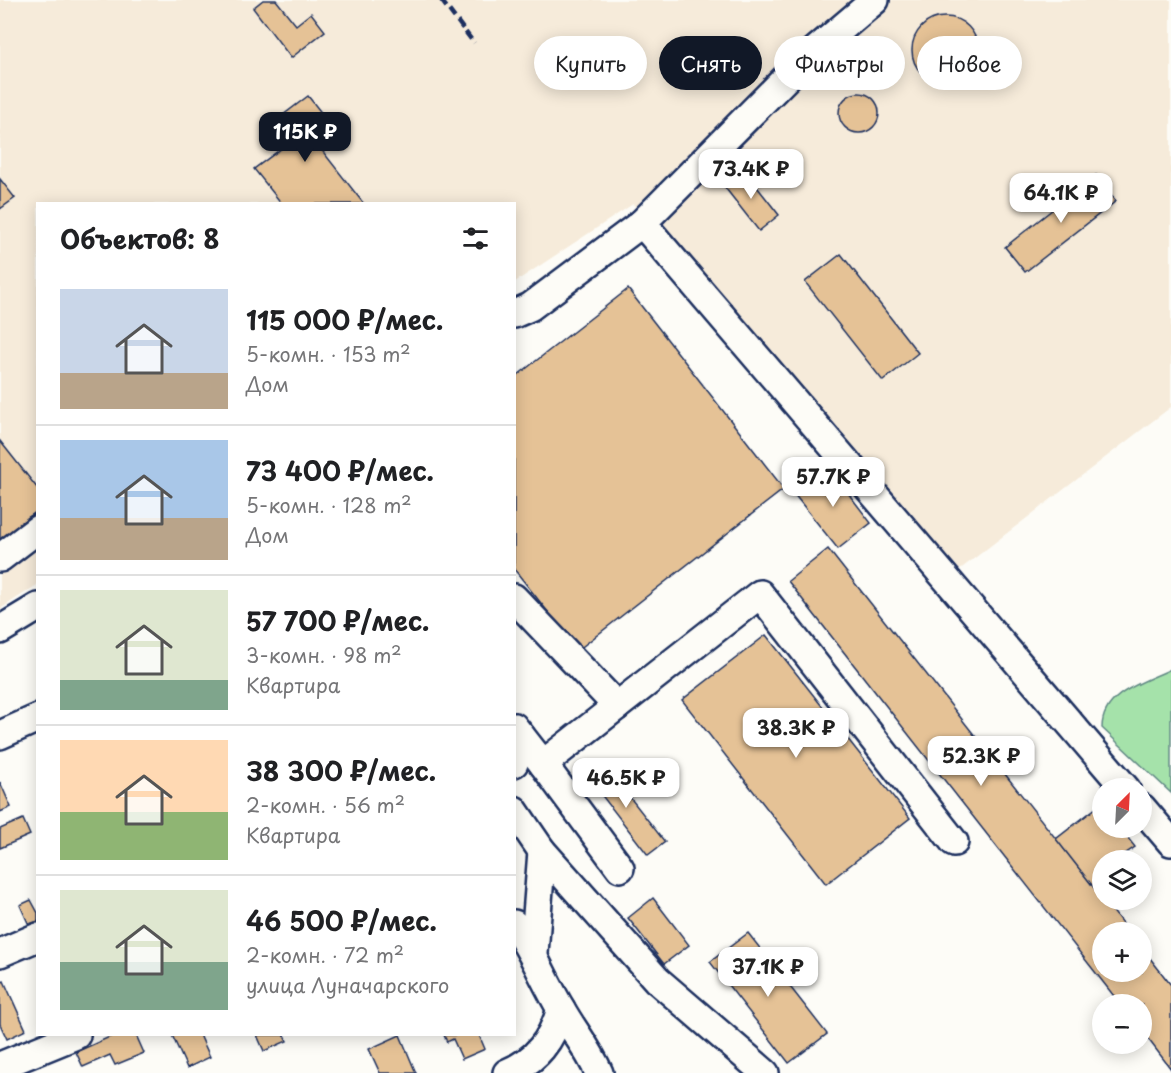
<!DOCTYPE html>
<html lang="ru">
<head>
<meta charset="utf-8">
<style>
	:root { --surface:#fff; --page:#f6f6f6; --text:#202124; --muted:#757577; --line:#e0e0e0; --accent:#111827 }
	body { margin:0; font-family:"Playpen Sans",sans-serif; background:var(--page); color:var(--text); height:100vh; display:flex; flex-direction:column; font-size:22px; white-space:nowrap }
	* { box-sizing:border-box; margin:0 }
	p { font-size:20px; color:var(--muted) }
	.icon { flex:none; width:33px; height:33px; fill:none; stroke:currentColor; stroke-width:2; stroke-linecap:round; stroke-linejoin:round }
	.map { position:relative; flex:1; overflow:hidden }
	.details { position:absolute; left:36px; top:202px; width:480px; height:834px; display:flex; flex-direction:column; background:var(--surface); border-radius:0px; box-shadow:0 3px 15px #0003 }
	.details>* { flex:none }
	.banner { position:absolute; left:534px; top:36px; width:546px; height:54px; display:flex; gap:12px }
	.needle { width:39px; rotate:24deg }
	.tools { position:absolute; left:1092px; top:778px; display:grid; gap:12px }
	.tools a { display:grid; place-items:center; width:60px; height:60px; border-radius:50%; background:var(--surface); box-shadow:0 3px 15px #0003; font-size:30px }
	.price { position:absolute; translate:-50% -51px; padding:0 14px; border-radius:12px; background:#fff; color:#222; font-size:20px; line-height:39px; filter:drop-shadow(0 2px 3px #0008) }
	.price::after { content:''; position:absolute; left:50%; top:36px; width:18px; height:14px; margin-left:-9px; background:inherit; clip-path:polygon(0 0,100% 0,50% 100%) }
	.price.active { background:var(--accent); color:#fff }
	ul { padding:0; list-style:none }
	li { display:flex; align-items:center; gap:18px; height:150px; padding:0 24px }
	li+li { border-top:2px solid var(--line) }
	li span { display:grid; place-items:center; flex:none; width:168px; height:120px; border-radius:0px; color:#555 }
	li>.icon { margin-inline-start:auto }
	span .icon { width:72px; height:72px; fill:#fffc; stroke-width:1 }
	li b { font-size:26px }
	h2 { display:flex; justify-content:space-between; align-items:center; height:72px; padding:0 24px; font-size:26px }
	.pill { padding:0 21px; border-radius:27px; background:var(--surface); box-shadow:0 3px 15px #0003; font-size:21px; line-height:54px }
	.pill.active { background:var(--accent); color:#fff }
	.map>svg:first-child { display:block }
	.built { fill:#f6ebda }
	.green { fill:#a5e2aa; stroke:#608884; stroke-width:1.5 }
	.building { fill:#e5c296; stroke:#1b2f5e; stroke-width:1.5 }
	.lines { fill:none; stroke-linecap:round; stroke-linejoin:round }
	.minor-casing { stroke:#1b2f5e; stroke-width:32 }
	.minor { stroke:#fdfcf7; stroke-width:27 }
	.rail { stroke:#1b2f5e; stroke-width:4.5; stroke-dasharray:9 4.5; stroke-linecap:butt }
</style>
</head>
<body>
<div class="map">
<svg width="1171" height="1073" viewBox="0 0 1171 1073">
	<rect width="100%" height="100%" fill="#fdfcf7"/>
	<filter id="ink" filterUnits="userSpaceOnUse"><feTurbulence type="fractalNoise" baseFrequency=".0167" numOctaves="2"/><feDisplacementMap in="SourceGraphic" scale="12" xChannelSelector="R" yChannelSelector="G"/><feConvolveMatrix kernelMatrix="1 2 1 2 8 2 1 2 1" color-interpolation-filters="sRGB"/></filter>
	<g filter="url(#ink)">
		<path class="built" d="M0,0H1171V407L954,574L633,204L515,282L514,204H38L37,585L0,609Z"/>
		<path class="green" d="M1171,669V793L1102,728C1102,693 1144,682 1171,669Z"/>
		<g class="building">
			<path d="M263,0H276L296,25L311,13L325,31L291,58L253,8Z"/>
			<circle cx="945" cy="50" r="33"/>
			<circle cx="859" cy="113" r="20"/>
			<path d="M308,96L331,125L313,139L364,204H282L254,169L290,142L274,122Z"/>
			<path d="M743,169L779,215L759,231L723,185Z"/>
			<path d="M1096,175L1116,201L1025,272L1005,247Z"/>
			<path d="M0,179L15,198L0,209Z"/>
			<path d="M841,254L918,353L883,381L805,282Z"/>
			<path d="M628,289L784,489L578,650L514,569V378Z"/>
			<path d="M0,441L38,489V510L0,540Z"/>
			<path d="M828,467L871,523L838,549L794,494Z"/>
			<path d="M828,549L1130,933H1102V972H1142V948L1171,985V1069L1142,1031V1005H1121L788,581Z"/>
			<path d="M766,635L910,818L826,884L682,700Z"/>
			<path d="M603,763L665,842L648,855L586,775Z"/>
			<path d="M0,782L11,807L0,812Z"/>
			<path d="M1101,804L1102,828H1120L1135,847L1122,856L1126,861H1102V898L1056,839Z"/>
			<path d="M23,819L30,835L0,848V829Z"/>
			<path d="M653,898L689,945L664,964L628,918Z"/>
			<path d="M31,900L38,913V921L29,925L20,905Z"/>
			<path d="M1104,900H1123L1111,909Z"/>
			<path d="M748,933L827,1034L789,1063L710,962Z"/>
			<path d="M4,981L26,1030L7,1039L0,1024V983Z"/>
			<path d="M114,1035H136L144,1053L115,1065L110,1055L83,1067L76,1052Z"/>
			<path d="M172,1035H200L210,1057L187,1068Z"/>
			<path d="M257,1035H284L287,1041L264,1051Z"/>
			<path d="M400,1035L416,1073H380L369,1049Z"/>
			<path d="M444,1035H479L485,1049L462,1059L453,1039L447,1042Z"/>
		</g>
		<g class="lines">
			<defs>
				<g id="minor">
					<path d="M642,223L803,61L875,0"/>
					<path d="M514,314L530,307L642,223L1126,789"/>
					<path d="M0,558L38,529"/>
					<path d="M514,598L617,706"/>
					<path d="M0,630L38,607"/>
					<path d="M514,727L543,764L760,594L954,842"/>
					<path d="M0,735L38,718"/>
					<path d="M514,763L521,736"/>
					<path d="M543,764L620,868"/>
					<path d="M1142,808L1171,842"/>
					<path d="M514,810L542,851L534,953"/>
					<path d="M542,851L657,980L765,1073"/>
					<path d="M514,924C533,951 544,981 561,1009C574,1032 588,1048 599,1073"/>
					<path d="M0,953L38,937"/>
					<path d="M0,1066L76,1035"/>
					<path d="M507,1073C537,1060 552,1040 561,1009"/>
				</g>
			</defs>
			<use href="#minor" class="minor-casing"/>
			<use href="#minor" class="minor"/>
			<path class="rail" d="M441,0L474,43"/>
		</g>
	</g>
</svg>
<div class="tools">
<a><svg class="needle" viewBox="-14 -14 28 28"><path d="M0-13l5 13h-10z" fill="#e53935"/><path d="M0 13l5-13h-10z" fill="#757577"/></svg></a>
<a><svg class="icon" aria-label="layers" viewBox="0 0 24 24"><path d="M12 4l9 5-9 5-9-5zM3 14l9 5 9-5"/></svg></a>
<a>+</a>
<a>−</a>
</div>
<b class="price active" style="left:305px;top:163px">115K ₽</b>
<b class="price" style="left:751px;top:200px">73.4K ₽</b>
<b class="price" style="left:1061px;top:224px">64.1K ₽</b>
<b class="price" style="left:833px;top:508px">57.7K ₽</b>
<b class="price" style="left:796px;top:759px">38.3K ₽</b>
<b class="price" style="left:981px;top:787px">52.3K ₽</b>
<b class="price" style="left:626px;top:809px">46.5K ₽</b>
<b class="price" style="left:768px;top:998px">37.1K ₽</b>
<div class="banner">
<a class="pill">Купить</a>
<a class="pill active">Снять</a>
<a class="pill">Фильтры</a>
<a class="pill">Новое</a>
</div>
<section class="details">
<h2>Объектов: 8<svg class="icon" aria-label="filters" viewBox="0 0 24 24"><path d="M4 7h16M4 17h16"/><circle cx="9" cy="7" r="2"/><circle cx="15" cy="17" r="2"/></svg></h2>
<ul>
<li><span style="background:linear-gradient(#c9d6e8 70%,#b9a48a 0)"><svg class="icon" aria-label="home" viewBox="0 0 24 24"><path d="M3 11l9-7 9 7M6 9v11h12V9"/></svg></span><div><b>115 000 ₽/мес.</b><p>5-комн. · 153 m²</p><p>Дом</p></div></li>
<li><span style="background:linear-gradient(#a9c7e8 65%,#b9a48a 0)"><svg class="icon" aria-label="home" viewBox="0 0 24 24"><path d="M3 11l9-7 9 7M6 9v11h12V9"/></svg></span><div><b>73 400 ₽/мес.</b><p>5-комн. · 128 m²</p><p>Дом</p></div></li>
<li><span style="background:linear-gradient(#dfe7d0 75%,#7fa58c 0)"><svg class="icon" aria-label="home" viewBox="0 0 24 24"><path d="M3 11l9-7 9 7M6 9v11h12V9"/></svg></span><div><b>57 700 ₽/мес.</b><p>3-комн. · 98 m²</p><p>Квартира</p></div></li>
<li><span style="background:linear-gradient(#ffd9b3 60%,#8fb573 0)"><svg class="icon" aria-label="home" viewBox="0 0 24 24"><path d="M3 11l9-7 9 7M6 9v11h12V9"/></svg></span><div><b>38 300 ₽/мес.</b><p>2-комн. · 56 m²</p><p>Квартира</p></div></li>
<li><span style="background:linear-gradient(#dfe7d0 60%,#7fa58c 0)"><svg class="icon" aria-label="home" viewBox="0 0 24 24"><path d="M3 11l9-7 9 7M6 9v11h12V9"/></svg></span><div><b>46 500 ₽/мес.</b><p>2-комн. · 72 m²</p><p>улица Луначарского</p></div></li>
</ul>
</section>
</div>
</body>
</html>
